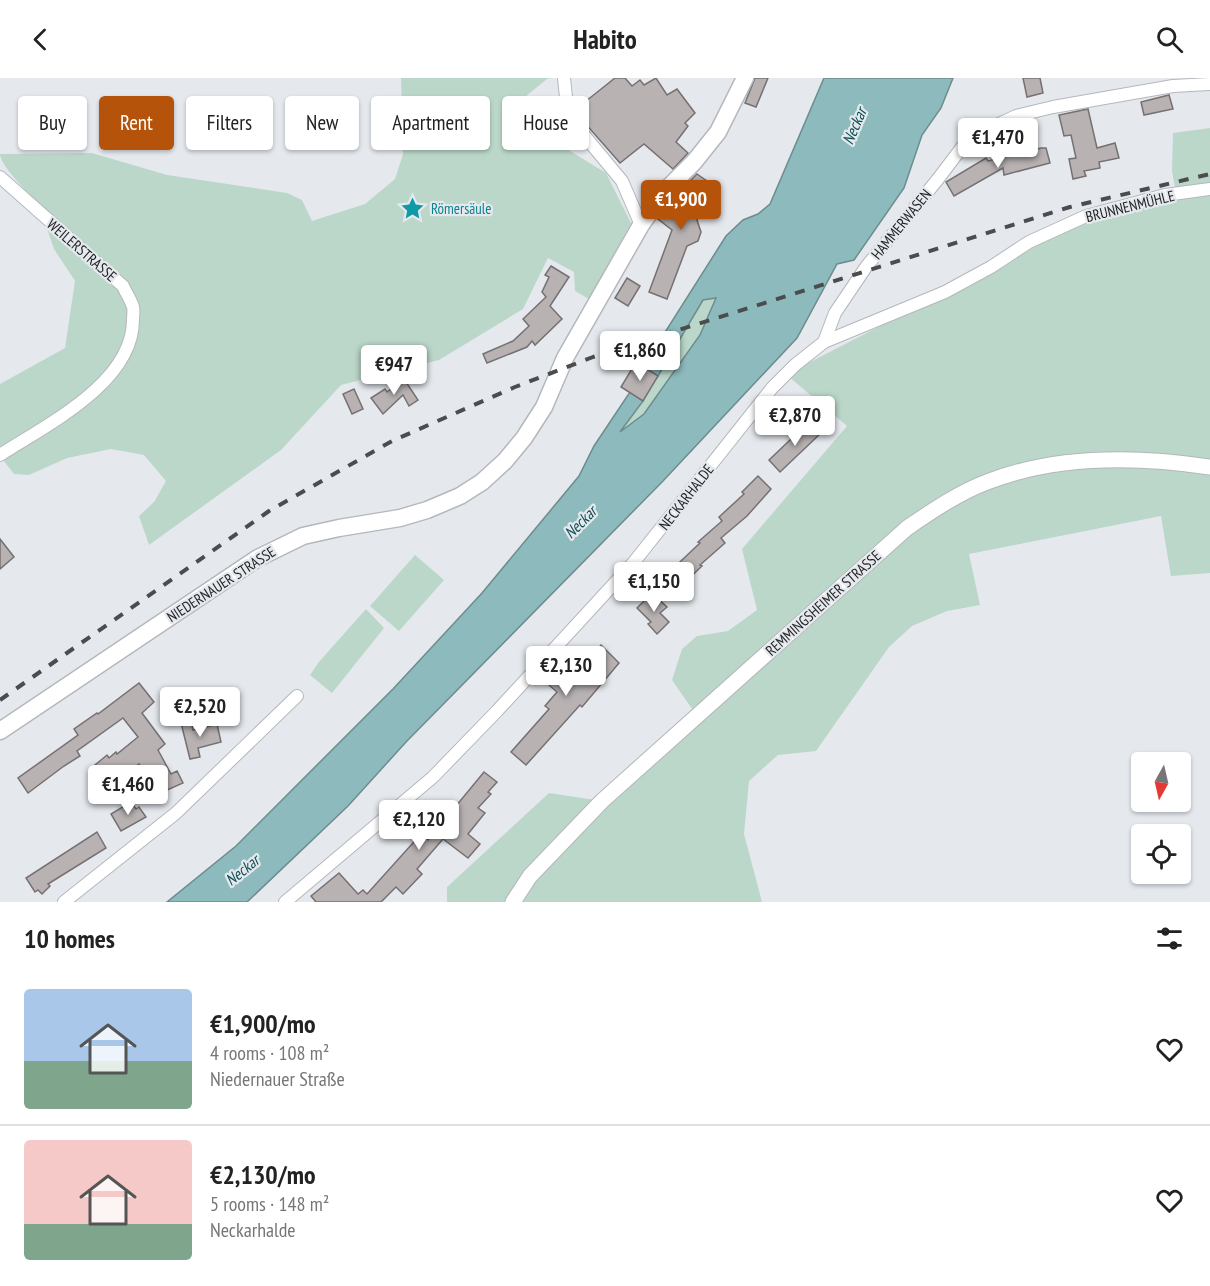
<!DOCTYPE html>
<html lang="en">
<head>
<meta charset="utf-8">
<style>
	:root { --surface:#fff; --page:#f2f2f2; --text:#222; --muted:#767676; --line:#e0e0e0; --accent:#b45309 }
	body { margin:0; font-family:"PT Sans Narrow",sans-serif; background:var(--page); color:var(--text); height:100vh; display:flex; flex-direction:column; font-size:22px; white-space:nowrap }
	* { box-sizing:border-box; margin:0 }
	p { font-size:20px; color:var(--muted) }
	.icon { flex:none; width:33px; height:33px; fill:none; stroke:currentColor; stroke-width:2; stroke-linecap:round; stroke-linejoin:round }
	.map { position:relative; height:824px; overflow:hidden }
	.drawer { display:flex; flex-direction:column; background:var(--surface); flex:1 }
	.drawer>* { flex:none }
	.top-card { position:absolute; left:18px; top:18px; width:600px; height:54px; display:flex; gap:12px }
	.needle { width:39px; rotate:188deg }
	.buttons { position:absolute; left:1131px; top:674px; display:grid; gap:12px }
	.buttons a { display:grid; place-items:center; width:60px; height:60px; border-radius:6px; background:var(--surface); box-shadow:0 2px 4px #0004; font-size:30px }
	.price { position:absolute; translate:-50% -51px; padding:0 14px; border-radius:6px; background:#fff; color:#222; font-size:20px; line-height:39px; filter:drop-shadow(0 2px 3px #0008) }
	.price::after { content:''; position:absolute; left:50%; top:36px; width:18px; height:14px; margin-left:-9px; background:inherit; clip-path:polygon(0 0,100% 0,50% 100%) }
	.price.on { background:var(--accent); color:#fff }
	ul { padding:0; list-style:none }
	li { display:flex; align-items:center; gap:18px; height:150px; padding:0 24px }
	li+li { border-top:2px solid var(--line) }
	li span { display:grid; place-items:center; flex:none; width:168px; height:120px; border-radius:6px; color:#555 }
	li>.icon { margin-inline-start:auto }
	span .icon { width:72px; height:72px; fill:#fffc; stroke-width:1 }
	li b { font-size:26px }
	h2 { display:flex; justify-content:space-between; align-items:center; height:72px; padding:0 24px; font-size:26px }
	.tag { padding:0 21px; border-radius:6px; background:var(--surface); box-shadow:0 2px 4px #0004; font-size:21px; line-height:54px }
	.tag.on { background:var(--accent); color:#fff }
	header { display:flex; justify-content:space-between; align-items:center; height:78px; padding:0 24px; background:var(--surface); font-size:27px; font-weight:800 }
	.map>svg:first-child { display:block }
	.green { fill:#bbd7c9 }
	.water { fill:#8dbabd; stroke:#6c8c8e; stroke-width:1.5 }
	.building { fill:#b8b2b3; stroke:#767072; stroke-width:1.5 }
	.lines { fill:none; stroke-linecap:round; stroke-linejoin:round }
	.minor-casing { stroke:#b4b7bc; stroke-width:14 }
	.tertiary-casing { stroke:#b4b7bc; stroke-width:17 }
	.secondary-casing { stroke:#b4b7bc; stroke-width:19 }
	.minor { stroke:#fff; stroke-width:12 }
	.tertiary { stroke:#fff; stroke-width:15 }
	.secondary { stroke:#fff; stroke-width:16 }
	.rail { stroke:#4a4c4e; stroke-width:4; stroke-dasharray:10 10; stroke-linecap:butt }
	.labels { text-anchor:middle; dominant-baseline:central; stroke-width:4.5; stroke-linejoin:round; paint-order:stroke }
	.street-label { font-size:15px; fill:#1f2022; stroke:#e5e9ee }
	.culture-label { font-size:15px; fill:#0d838f; stroke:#e5e9ee; text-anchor:start }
	.water-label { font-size:16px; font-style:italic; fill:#0c5054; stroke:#e5e9ee }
</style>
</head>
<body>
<header><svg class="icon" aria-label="back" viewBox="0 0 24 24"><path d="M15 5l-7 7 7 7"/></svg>Habito<svg class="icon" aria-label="search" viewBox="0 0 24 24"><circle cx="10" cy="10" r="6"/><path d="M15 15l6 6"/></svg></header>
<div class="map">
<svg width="1210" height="824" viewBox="0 0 1210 824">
	<rect width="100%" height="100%" fill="#e5e9ee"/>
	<g class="green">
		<path d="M401,0H551L547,1L514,28L516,37L539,54L606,95L631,145L589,221L575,213L574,194L548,180L523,231L439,282L341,307L281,372L149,467L139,438L154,424L166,403L144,377L111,371L67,380L29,397L14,396L0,378V306L65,270L75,203L54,171L45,145L49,136C38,125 0,89 0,76L92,75L167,97L287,115L302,122L312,143L365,126L395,101L403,76Z"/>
		<path d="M1210,50V381H1207L1210,382V495L1171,498L1161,438L969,476L980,527L947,533L912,548L889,569L816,673L778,677L749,703L744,756L762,824H447V809L549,715L602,723L697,638L672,602L682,571L697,558L728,553L757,532L742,471L847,348L788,298L810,284L892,242L969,209L1044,163L1090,144L1177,121L1172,93L1173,55Z"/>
		<path d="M716,220L700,257L644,336L618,356L643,323L703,222Z"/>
		<path d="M415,477L444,502L399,553L370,528Z"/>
		<path d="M366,531L384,550L332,615L310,597L319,584Z"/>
	</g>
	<path class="water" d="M824,0H953L941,30L922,57L904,110L854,182L837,186L797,260L663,403L406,664L348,728L247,824H167L236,768L393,611L482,515L579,398L594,368L630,314L643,323L620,354L644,336L700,257L716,220L703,222L658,298L643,289L726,158L743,142L758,136L770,126Z"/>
	<g class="building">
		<path d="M615,0H625L632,8L640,2L644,7L656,0L667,17L677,11L695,35L685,45L688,48L676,64L688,75L673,91L644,66L620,85L576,35V31Z"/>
		<path d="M755,0H768L756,29L745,25Z"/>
		<path d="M1023,0H1040L1043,15L1027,19Z"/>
		<path d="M1169,17L1173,31L1144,37L1141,24Z"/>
		<path d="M1088,31L1097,70L1115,65L1119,80L1099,84L1100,90L1084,93L1086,98L1073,101L1069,81L1076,80L1071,57L1064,58L1059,37Z"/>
		<path d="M1041,70H1046L1050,85L1004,97L1003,90L954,118L946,104L986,80L988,83Z"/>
		<path d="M697,96L717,110L703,129L697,142L701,154L698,163L687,168L667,221L649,214L672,152L658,141L674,119Z"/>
		<path d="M551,188L569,199L550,228L562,241L535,267L532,263L527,269L487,285L483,276L513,263L529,248L523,241L546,219L542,214L549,199L545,197Z"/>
		<path d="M627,200L640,208L628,228L615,220Z"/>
		<path d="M636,284L658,298L643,323L621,309Z"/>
		<path d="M404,301L418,322L409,328L403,317L383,336L371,320L385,311L387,314Z"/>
		<path d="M354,311L363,331L352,336L343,316Z"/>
		<path d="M810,343L821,355L780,394L769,382Z"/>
		<path d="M758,398L771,411L747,438L721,460L725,465L700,487L702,488L677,512L664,499L700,465L698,464L722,443L719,439L744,416L742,414Z"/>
		<path d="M0,461L14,479L0,491Z"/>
		<path d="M652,515L667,529L660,535L669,544L657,556L648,546L651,544L637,530Z"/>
		<path d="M601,567L619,585L582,629L580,627L526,687L511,674L549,631L545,628L557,614L543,602L558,584L556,582L563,574L582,589Z"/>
		<path d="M139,605L154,624L142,635L165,666L158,672L171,696L177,693L183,705L156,717L139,686L114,707L112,705L107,708L95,687L107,677L109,680L116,674L117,676L138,659L123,640L77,673L80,678L64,688L28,715L18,700L78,657L74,651L97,635L98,636Z"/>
		<path d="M191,642L193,652L217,646L221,664L198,670L200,679L190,681L181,645Z"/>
		<path d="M484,694L497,704L488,714L491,716L478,730L485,735L468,756L480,766L468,780L443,761L417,791L422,796L403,816L396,809L381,824H316L311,818L339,795L358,816L363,812L367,816L421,756L428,762Z"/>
		<path d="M131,724L136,731L139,729L146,739L121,753L111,736Z"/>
		<path d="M97,754L106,770L48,806L50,808L42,816L38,812L35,814L26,800Z"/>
	</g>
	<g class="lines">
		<defs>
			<g id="minor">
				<path d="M564,0L568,38L622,103L641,147"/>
				<path d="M0,99L123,208C126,215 131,222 133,229C134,233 133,238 133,242C133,305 46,347 0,377"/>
				<path d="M824,264L835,235L866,189L938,101L969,60L1016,38L1053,29L1173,8L1210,6"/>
				<path d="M64,824L176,735L297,618"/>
				<path d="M285,824L433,699L497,633L634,484L772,310L795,287L824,264L945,214L991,189L1029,164L1086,138L1165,117L1210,111"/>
			</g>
			<path id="tertiary" d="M513,824L530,798L602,723L907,450C932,433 958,415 987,404C1056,377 1137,378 1210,389"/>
			<path id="secondary" d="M0,653L258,480L303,458L339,450L400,440L427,432L460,418L482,404L505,383L524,360L544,329L565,280L641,147L664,114L694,84L718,54L745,0"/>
		</defs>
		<use href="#minor" class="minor-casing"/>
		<use href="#tertiary" class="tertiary-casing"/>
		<use href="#secondary" class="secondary-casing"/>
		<use href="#minor" class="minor"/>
		<use href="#tertiary" class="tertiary"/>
		<use href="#secondary" class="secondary"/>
		<path class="rail" d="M0,622L269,433L392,363L515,309L593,279L1070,129L1210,96"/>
	</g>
	<defs>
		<symbol id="sight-bare" viewBox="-9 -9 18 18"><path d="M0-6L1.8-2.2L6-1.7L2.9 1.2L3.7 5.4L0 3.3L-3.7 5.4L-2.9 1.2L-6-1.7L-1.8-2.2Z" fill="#0f9aa8" stroke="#e5e9ee" stroke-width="2.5" paint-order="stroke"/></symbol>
	</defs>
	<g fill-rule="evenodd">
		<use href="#sight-bare" x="396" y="114" width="33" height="33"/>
	</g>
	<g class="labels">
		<g class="street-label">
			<text transform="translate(1130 128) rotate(-14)">BRUNNENMÜHLE</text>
			<text transform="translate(901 146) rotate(-51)">HAMMERWASEN</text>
			<text transform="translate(82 172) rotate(41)">WEILERSTRASSE</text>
			<text transform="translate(686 419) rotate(-52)">NECKARHALDE</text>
			<text transform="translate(221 506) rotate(-33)">NIEDERNAUER STRASSE</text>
			<text transform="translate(823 525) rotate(-42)">REMMINGSHEIMER STRASSE</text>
		</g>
		<g class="culture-label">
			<text x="431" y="130">Römersäule</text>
		</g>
		<g class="water-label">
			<text transform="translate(854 48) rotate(-67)">Neckar</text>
			<text transform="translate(580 444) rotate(-45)">Neckar</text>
			<text transform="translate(242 792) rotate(-39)">Neckar</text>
		</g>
	</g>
</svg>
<div class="buttons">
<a><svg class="needle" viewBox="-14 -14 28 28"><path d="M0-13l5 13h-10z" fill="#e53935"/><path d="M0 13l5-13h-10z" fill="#767676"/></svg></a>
<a><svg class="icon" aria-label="locate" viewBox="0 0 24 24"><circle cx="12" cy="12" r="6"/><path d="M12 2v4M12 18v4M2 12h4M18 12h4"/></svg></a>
</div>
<b class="price" style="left:998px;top:91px">€1,470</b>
<b class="price on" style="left:681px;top:153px">€1,900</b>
<b class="price" style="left:640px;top:304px">€1,860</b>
<b class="price" style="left:394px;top:318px">€947</b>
<b class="price" style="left:795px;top:369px">€2,870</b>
<b class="price" style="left:654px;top:535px">€1,150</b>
<b class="price" style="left:566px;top:619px">€2,130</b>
<b class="price" style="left:200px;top:660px">€2,520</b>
<b class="price" style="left:128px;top:738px">€1,460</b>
<b class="price" style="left:419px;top:773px">€2,120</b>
<div class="top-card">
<a class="tag">Buy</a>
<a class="tag on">Rent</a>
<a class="tag">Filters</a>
<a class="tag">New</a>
<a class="tag">Apartment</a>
<a class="tag">House</a>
</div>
</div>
<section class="drawer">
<h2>10 homes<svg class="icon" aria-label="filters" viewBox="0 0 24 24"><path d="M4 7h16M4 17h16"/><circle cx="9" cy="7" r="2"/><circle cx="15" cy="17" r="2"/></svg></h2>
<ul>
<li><span style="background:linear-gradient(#a9c7e8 60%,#7fa58c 0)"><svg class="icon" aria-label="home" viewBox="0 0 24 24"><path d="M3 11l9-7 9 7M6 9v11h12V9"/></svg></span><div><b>€1,900/mo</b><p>4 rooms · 108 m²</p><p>Niedernauer Straße</p></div><svg class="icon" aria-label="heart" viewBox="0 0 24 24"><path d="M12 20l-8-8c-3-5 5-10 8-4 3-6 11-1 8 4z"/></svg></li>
<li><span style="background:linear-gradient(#f6c9c9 70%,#7fa58c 0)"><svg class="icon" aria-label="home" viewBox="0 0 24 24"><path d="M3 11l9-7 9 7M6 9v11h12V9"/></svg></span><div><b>€2,130/mo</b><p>5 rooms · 148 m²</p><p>Neckarhalde</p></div><svg class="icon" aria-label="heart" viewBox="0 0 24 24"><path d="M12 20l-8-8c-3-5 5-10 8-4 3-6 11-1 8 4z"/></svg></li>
</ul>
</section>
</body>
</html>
